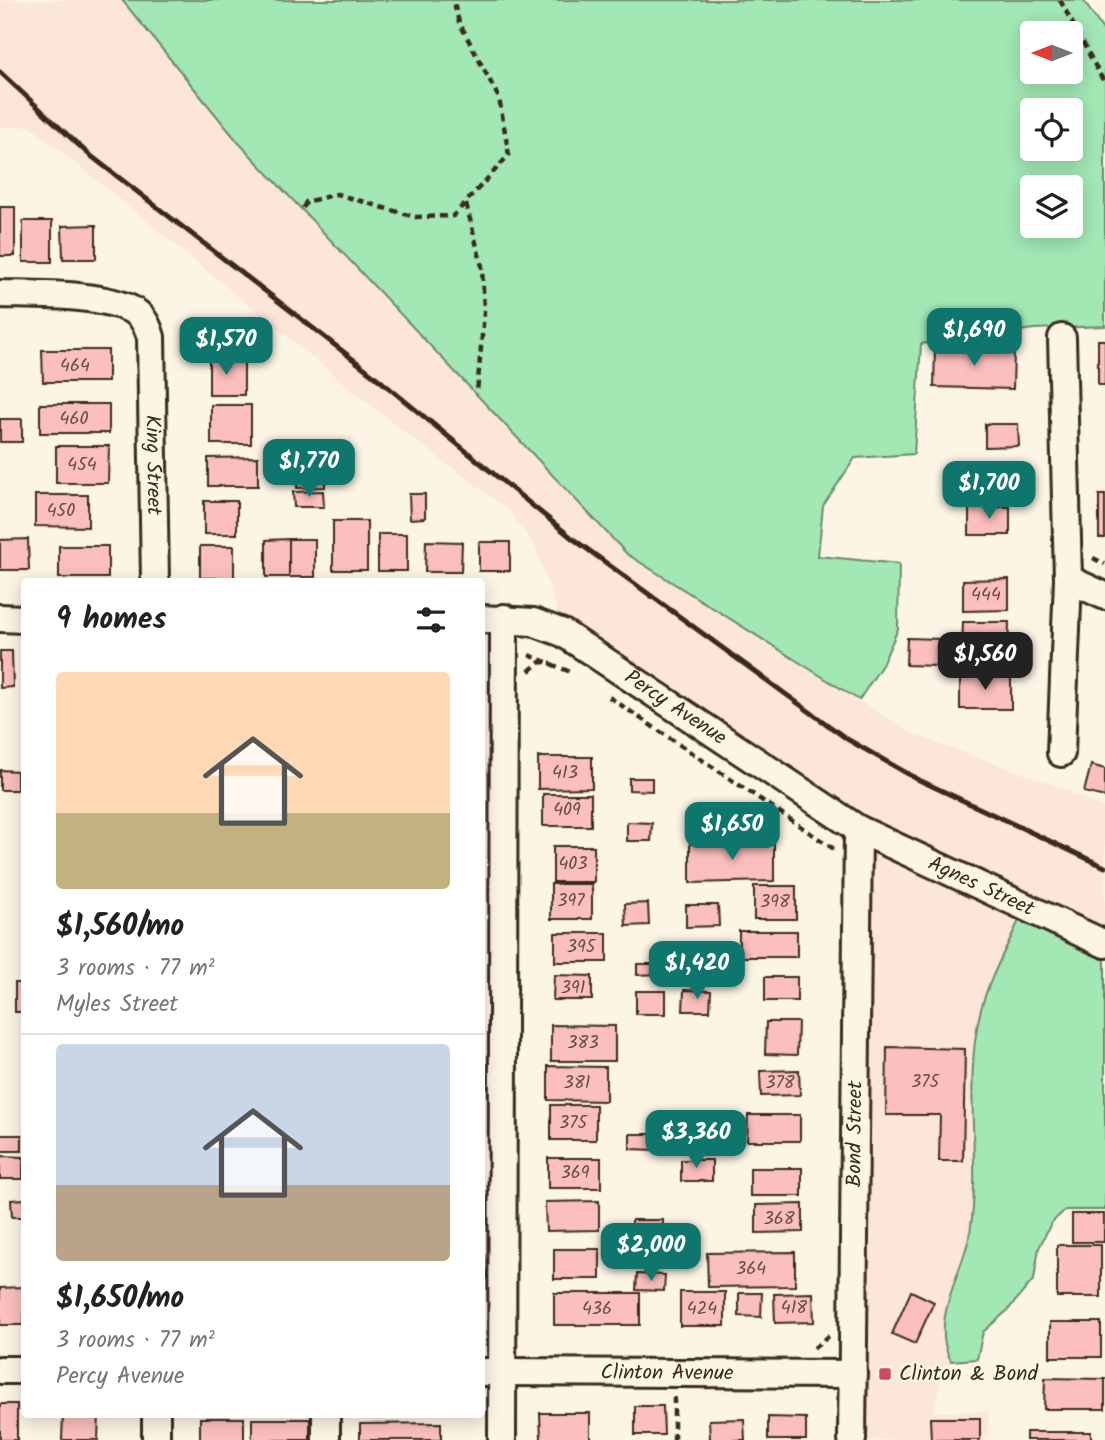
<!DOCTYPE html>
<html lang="en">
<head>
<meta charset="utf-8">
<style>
	:root { --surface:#fff; --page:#f6f6f6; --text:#222; --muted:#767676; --line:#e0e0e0; --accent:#0f766e }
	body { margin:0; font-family:Kalam,sans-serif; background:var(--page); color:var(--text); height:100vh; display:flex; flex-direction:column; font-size:26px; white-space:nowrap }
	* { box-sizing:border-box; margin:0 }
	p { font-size:23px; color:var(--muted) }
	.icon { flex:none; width:38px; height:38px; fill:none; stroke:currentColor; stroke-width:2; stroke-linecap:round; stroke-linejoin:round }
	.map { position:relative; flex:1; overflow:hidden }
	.panel { position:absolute; left:21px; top:578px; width:464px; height:840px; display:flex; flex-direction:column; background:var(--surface); border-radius:7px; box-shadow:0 4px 18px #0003 }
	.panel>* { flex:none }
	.needle { width:46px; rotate:270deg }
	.fabs { position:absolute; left:1020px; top:21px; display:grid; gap:14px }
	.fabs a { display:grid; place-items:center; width:63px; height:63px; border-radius:7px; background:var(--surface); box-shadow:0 4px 18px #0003; font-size:35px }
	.price { position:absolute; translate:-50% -60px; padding:0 16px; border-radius:14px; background:var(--accent); color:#fff; font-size:23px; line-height:46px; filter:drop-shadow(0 2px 4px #0008) }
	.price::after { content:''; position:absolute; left:50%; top:42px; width:21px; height:16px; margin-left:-10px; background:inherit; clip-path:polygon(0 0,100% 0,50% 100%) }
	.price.on { background:#222; color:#fff }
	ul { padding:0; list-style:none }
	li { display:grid; align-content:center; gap:14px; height:371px; padding:0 35px }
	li+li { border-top:2px solid var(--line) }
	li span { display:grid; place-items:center; height:217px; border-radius:7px; color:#555 }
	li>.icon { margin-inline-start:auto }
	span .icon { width:126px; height:126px; fill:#fffc; stroke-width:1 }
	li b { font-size:30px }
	h2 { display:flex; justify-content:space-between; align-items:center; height:84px; padding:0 35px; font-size:30px }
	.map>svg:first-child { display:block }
	.built { fill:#fce5d9 }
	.green { fill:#a2e8b5; stroke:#6e896a; stroke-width:2; fill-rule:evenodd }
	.building { fill:#fbbfbd; stroke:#3b2a1e; stroke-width:2 }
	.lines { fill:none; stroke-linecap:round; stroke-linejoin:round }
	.minor-casing { stroke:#3b2a1e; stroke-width:32 }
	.path { stroke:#3b2a1e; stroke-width:4.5; stroke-dasharray:7 5; stroke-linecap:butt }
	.minor { stroke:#fcf5e5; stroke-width:26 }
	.rail { stroke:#3b2a1e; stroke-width:5 }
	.poi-dot { fill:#d1495b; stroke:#fcf5e5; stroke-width:2.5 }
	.labels { text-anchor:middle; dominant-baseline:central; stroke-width:5; stroke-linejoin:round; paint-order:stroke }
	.number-label { font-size:18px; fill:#6b4f46 }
	.street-label { font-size:21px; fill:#3b2a1e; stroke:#fcf5e5 }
	.poi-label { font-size:21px; fill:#3b2a1e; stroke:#fcf5e5; text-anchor:start }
</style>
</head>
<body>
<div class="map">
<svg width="1105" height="1440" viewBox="0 0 1105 1440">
	<rect width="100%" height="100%" fill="#fcf5e5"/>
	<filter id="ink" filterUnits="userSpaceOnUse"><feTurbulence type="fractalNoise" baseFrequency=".0143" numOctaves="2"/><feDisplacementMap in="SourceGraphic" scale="14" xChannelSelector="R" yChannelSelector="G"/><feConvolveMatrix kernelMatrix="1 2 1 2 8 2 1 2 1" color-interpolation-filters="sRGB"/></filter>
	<g filter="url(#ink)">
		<path class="built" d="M0,0H122L238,142L627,554L717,613L917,736L1061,787L1105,809V942L1025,906L1005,956L972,1165L973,1214L966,1255L945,1316L946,1353L951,1361L942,1375L933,1412L989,1411L988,1440H854L859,828L564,631L536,548L509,510L403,431L30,126L0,127Z"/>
		<g class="green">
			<path d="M122,0H1083L1105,33V326L1034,329L921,344L914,454L855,458L823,506L818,556L899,564L898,629L882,665L859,700L627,554L238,142ZM1032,33H1071V72H1032ZM1032,110H1071V149H1032ZM1032,187H1071V226H1032Z"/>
			<path d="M1026,905L1105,942V1210H1065L1051,1223L1039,1248L1034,1279L1008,1310L983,1332L977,1359L951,1361C929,1320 963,1273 970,1233C982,1159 962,1082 981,1009C990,975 1012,938 1026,905Z"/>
		</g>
		<g class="building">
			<rect x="0" y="207" width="15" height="49"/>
			<rect x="23" y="221" width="29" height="41"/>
			<path d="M96,225V259H63L62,226Z"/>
			<rect x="1098" y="340" width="7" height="45"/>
			<path d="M935,347L1014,349L1013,389L934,387Z"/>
			<path d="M42,350H108V382H43Z"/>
			<rect x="209" y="360" width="35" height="35"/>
			<rect x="40" y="404" width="69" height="29"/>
			<rect x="211" y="405" width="40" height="39"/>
			<rect x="0" y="419" width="22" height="23"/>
			<path d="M985,424H1018L1019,446L985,447Z"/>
			<path d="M56,446H109L108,483H56Z"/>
			<path d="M258,457V486H208V458Z"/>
			<path d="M970,463L1011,474L1005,500L963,490Z"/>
			<path d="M297,475H325V487L297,488Z"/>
			<path d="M323,491L324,507H294L293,492Z"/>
			<path d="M409,494H425V518L410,519Z"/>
			<path d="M35,495H88V527L35,526Z"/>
			<rect x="1099" y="495" width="6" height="43"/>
			<rect x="204" y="501" width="33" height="33"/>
			<rect x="969" y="507" width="41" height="28"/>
			<rect x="333" y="521" width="34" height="49"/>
			<rect x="378" y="534" width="29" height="37"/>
			<path d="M28,539L29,570H0V540Z"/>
			<rect x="289" y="539" width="26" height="38"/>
			<path d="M289,539V577H266V540Z"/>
			<path d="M426,541L462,542L461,572H425Z"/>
			<rect x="479" y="542" width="31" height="29"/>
			<rect x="59" y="546" width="49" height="32"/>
			<rect x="200" y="546" width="34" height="32"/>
			<path d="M1009,579V610L963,611V580Z"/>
			<path d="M963,622H1009L1008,656L962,655Z"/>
			<path d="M907,638L939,639L938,666L906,665Z"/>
			<path d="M0,651H12L13,687L0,688Z"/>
			<rect x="960" y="675" width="51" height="34"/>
			<path d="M538,757H592V788L538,789Z"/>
			<path d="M1091,765L1105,769V797L1084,792Z"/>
			<path d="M0,770L17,771V790H0Z"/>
			<path d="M629,778H652V791L629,790Z"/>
			<rect x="543" y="794" width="48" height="32"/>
			<path d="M627,822L652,823L651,841H627Z"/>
			<path d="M774,841V881L690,883V842Z"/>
			<rect x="553" y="846" width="41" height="36"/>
			<rect x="551" y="884" width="41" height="35"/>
			<rect x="754" y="886" width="42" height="33"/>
			<path d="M648,903L649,925L626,926L625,904Z"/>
			<path d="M686,905H718L719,926L686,927Z"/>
			<rect x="739" y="931" width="58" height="26"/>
			<rect x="555" y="933" width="52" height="29"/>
			<path d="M637,964H660V974L637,975Z"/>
			<path d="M554,975L592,976V1000H553Z"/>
			<rect x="765" y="977" width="32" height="24"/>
			<rect x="15" y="983" width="9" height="29"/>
			<path d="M684,990L711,991L710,1011H683Z"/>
			<rect x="636" y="991" width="30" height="23"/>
			<path d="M766,1022H798L797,1055L765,1054Z"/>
			<path d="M551,1025L615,1026V1061H551Z"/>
			<path d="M887,1047L965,1049L963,1161H939L940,1115H886Z"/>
			<path d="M548,1066L606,1067V1101L548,1100Z"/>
			<path d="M799,1070L800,1095L761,1096L760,1071Z"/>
			<rect x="551" y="1105" width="45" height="35"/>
			<path d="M748,1115H800V1141H747Z"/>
			<path d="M630,1134H658L657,1150L630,1149Z"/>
			<rect x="0" y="1135" width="22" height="16"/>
			<path d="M0,1156L23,1157V1179H0Z"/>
			<rect x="548" y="1158" width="53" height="30"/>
			<rect x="681" y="1160" width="31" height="21"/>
			<rect x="750" y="1168" width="52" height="28"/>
			<path d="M24,1199V1217H12L11,1200Z"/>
			<path d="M599,1201V1230L546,1231L545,1202Z"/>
			<path d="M803,1204V1232L756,1233V1205Z"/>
			<rect x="1072" y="1214" width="32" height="28"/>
			<rect x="632" y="1220" width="31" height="23"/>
			<rect x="1057" y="1245" width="44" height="52"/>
			<rect x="554" y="1249" width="46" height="30"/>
			<path d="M795,1252V1286L708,1287L707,1253Z"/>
			<path d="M637,1274L665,1275L664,1291L636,1290Z"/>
			<path d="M24,1287V1325H0V1288Z"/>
			<path d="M911,1291L934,1302L915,1344L892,1334Z"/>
			<rect x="680" y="1292" width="45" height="34"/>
			<rect x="554" y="1293" width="86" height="32"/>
			<path d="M739,1293H762L761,1317L739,1316Z"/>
			<path d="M813,1293L814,1322L775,1323L774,1294Z"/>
			<rect x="1050" y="1322" width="51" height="35"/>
			<path d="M1045,1378L1105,1379V1409H1044Z"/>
			<rect x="0" y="1404" width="17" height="36"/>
			<path d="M635,1406H663L664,1435H635Z"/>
			<path d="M540,1413H590V1440H541Z"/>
			<path d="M63,1414H99L98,1440H62Z"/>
			<path d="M768,1417L806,1418V1440H768Z"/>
			<rect x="200" y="1418" width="44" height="22"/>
			<path d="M930,1418H980V1440H931Z"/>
			<rect x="252" y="1419" width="58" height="21"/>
			<path d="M744,1419L745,1440H710L709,1420Z"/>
			<path d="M441,1423V1440H360V1424Z"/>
			<rect x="1026" y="1432" width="65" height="8"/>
		</g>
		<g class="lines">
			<defs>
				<g id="minor">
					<path id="s1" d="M0,294C37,295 103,293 134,311C144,317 148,327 151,337L155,581"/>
					<path d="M1068,579L1105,596"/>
					<path d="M0,618L24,619"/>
					<path id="s2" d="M481,619L533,622L563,633L858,829L1105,944"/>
					<path d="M1061,753L1068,579L1062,338"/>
					<path d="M0,1370H24"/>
					<path id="s3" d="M481,1372L853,1374"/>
					<path d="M156,1414V1440"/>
					<path d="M326,1440V1414"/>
					<path d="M502,1440L504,618"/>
					<path id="s4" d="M852,1440L858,829"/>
				</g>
			</defs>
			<use href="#minor" class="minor-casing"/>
			<g class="path">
				<path d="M1060,0L1105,84"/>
				<path d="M466,204L482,266L484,313L477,392"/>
				<path d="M303,208L306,202L337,194L415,217L453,216L509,155L499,98L459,22L453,0"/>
				<path d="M1093,558L1105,564"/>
				<path d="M529,655L573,673"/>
				<path d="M529,671L540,662L552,663"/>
				<path d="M609,697L834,849"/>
				<path d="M814,1348L829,1336"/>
				<path d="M674,1440V1395"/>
			</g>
			<use href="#minor" class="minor"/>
			<path class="rail" d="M0,72L86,152L372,374L572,538L847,739L917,779L1105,867"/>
		</g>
	</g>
	<rect class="poi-dot" x="878" y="1367" width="14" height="14" rx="3.5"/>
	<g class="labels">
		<g class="number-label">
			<text x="75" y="366">464</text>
			<text x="74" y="419">460</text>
			<text x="82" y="465">454</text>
			<text x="61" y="511">450</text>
			<text x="986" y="595">444</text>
			<text x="565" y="773">413</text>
			<text x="567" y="810">409</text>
			<text x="573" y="864">403</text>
			<text x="571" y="901">397</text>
			<text x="775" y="902">398</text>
			<text x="581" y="947">395</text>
			<text x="573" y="988">391</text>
			<text x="583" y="1043">383</text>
			<text x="925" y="1082">375</text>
			<text x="577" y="1083">381</text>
			<text x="780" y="1083">378</text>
			<text x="573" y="1123">375</text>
			<text x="575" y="1173">369</text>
			<text x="779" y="1219">368</text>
			<text x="751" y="1269">364</text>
			<text x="794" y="1308">418</text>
			<text x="597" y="1309">436</text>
			<text x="702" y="1309">424</text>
		</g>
		<g class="street-label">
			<text stroke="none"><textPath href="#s1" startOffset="296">King Street</textPath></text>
			<text stroke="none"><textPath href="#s2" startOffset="219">Percy Avenue</textPath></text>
			<text stroke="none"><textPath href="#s2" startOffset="574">Agnes Street</textPath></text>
			<text stroke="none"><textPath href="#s4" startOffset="306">Bond Street</textPath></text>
			<text stroke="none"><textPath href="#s3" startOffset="186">Clinton Avenue</textPath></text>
		</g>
		<g class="poi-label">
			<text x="899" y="1374">Clinton &amp; Bond</text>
		</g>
	</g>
</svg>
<div class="fabs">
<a><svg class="needle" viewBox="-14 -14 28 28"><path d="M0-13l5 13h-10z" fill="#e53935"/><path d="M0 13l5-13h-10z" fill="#767676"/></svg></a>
<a><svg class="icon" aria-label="locate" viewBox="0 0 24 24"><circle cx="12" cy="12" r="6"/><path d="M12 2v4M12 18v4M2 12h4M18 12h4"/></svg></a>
<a><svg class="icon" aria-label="layers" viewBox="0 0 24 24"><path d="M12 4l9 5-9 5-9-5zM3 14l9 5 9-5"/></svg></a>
</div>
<b class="price" style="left:974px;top:368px">$1,690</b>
<b class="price" style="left:226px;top:377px">$1,570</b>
<b class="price" style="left:309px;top:499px">$1,770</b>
<b class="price" style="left:989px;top:521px">$1,700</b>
<b class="price on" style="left:985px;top:692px">$1,560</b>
<b class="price" style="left:732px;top:862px">$1,650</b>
<b class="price" style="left:697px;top:1001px">$1,420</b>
<b class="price" style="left:696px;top:1170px">$3,360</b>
<b class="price" style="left:651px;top:1283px">$2,000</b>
<section class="panel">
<h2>9 homes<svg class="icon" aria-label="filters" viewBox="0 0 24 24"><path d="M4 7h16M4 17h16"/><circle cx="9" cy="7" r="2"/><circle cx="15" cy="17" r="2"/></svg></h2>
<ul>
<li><span style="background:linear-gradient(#ffd9b3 65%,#c2b280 0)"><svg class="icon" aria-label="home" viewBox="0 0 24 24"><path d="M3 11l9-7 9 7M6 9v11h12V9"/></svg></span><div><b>$1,560/mo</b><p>3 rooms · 77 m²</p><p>Myles Street</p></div></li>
<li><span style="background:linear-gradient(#c9d6e8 65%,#b9a48a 0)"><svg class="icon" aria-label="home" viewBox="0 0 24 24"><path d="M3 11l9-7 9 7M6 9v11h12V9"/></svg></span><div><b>$1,650/mo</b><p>3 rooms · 77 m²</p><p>Percy Avenue</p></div></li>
</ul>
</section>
</div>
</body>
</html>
